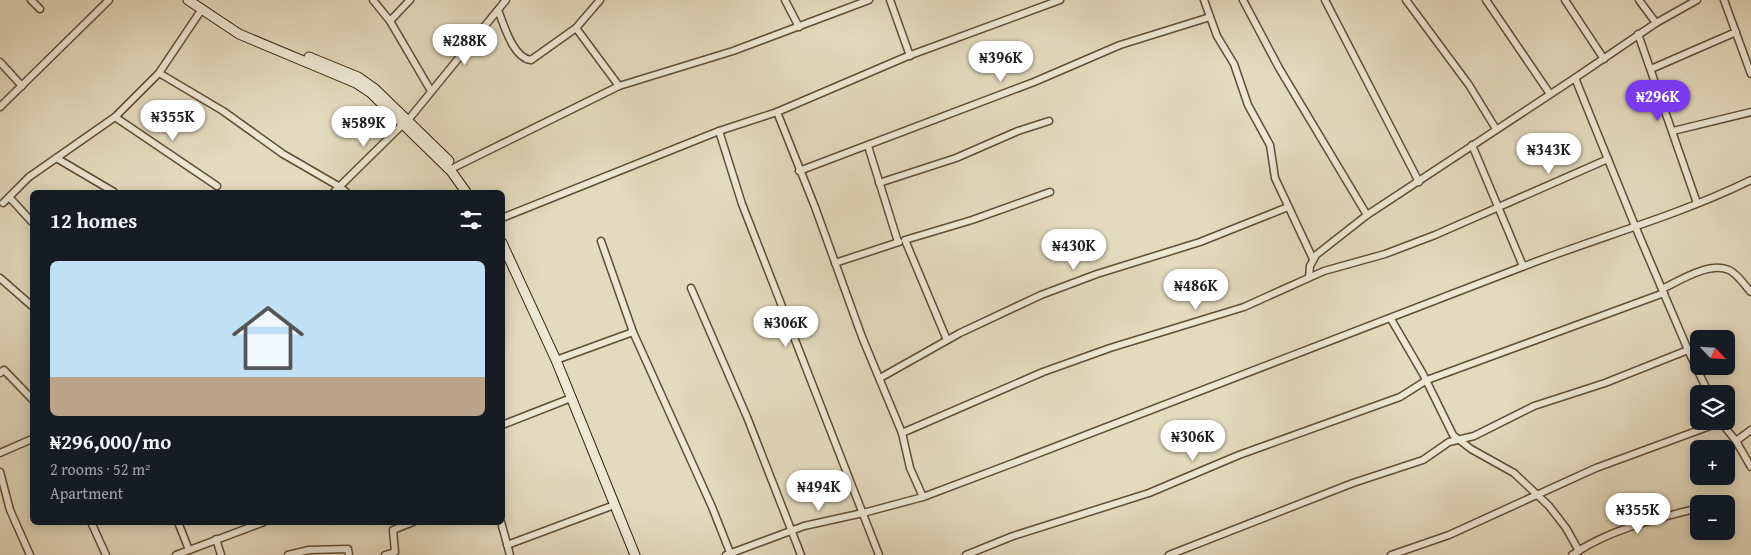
<!DOCTYPE html>
<html lang="en">
<head>
<meta charset="utf-8">
<style>
	:root { --surface:#171b24; --page:#242831; --text:#f1f3f6; --muted:#9ea1a6; --accent:#7c3aed }
	body { margin:0; font-family:"Gentium Book Plus",serif; background:var(--page); color:var(--text); height:100vh; display:flex; flex-direction:column; font-size:19px; white-space:nowrap }
	* { box-sizing:border-box; margin:0 }
	p { font-size:16px; color:var(--muted) }
	.icon { flex:none; width:28px; height:28px; fill:none; stroke:currentColor; stroke-width:2; stroke-linecap:round; stroke-linejoin:round }
	.map { position:relative; flex:1; overflow:hidden }
	.sheet { position:absolute; left:30px; top:190px; width:475px; height:335px; display:flex; flex-direction:column; background:var(--surface); border-radius:8px; box-shadow:0 2px 12px #0003 }
	.sheet>* { flex:none }
	.needle { width:32px; rotate:115deg }
	.tools { position:absolute; left:1690px; top:330px; display:grid; gap:10px }
	.tools a { display:grid; place-items:center; width:45px; height:45px; border-radius:8px; background:var(--surface); box-shadow:0 2px 12px #0003; font-size:25px }
	.price { position:absolute; translate:-50% -42px; padding:0 11px; border-radius:18px; background:#fff; color:#222; font-size:16px; line-height:32px; filter:drop-shadow(0 1px 2px #0008) }
	.price::after { content:''; position:absolute; left:50%; top:30px; width:15px; height:11px; margin-left:-8px; background:inherit; clip-path:polygon(0 0,100% 0,50% 100%) }
	.price.active { background:var(--accent); color:#fff }
	ul { padding:0; list-style:none }
	li { display:grid; align-content:center; gap:10px; height:265px; padding:0 20px }
	li span { display:grid; place-items:center; height:155px; border-radius:8px; color:#555 }
	li>.icon { margin-inline-start:auto }
	span .icon { width:90px; height:90px; fill:#fffc; stroke-width:1 }
	li b { font-size:21px }
	h2 { display:flex; justify-content:space-between; align-items:center; height:60px; padding:0 20px; font-size:21px }
	.map>svg:first-child { display:block }
	.lines { fill:none; stroke-linecap:round; stroke-linejoin:round }
	.minor-casing { stroke:#614d34; stroke-width:9 }
	.secondary-casing { stroke:#351e07; stroke-width:11 }
	.minor { stroke:#ede7d4; stroke-width:6 }
	.secondary { stroke:#ede7d4; stroke-width:9 }
</style>
</head>
<body>
<div class="map">
<svg width="1751" height="555" viewBox="0 0 1751 555">
	<rect width="100%" height="100%" fill="#e4dabd"/>
	<filter id="stains"><feTurbulence type="fractalNoise" baseFrequency=".004" numOctaves="4"/><feColorMatrix values="0 0 0 0 .2 0 0 0 0 .09 0 0 0 0 .02 0 0 0 .5 -.17"/></filter>
	<radialGradient id="worn" r=".72"><stop offset=".6" stop-color="#630" stop-opacity="0"/><stop offset="1" stop-color="#630" stop-opacity=".3"/></radialGradient>
	<g class="lines">
		<defs>
			<g id="minor">
				<path d="M31,0L40,9"/>
				<path d="M373,0L390,21L431,91"/>
				<path d="M785,0L799,27"/>
				<path d="M890,0L910,56"/>
				<path d="M1204,0L1217,36L1234,64L1248,105L1270,145L1275,178L1313,259"/>
				<path d="M1243,0L1279,68L1367,215"/>
				<path d="M1325,0L1419,182"/>
				<path d="M1406,0L1469,85L1496,129"/>
				<path d="M1486,0L1550,94"/>
				<path d="M1565,0L1604,59"/>
				<path d="M1639,0L1656,23"/>
				<path d="M1724,0L1751,74"/>
				<path d="M498,10C504,25 513,58 531,60L576,28L600,0"/>
				<path d="M390,21L410,0"/>
				<path d="M576,28L619,86"/>
				<path d="M1638,34L1697,203"/>
				<path d="M0,62L22,86"/>
				<path d="M1651,69L1736,32"/>
				<path d="M159,73L223,111L283,154L340,187L346,192"/>
				<path d="M1575,78L1656,23L1697,0"/>
				<path d="M0,107L109,0"/>
				<path d="M777,112L815,207L862,337L902,433L910,468L923,497"/>
				<path d="M115,117L217,186"/>
				<path d="M409,119L506,0"/>
				<path d="M719,131L742,204L879,555"/>
				<path d="M1673,131L1751,112"/>
				<path d="M1472,145L1523,266"/>
				<path d="M868,146L898,242"/>
				<path d="M58,159L114,192"/>
				<path d="M455,167L619,86L733,51L869,0"/>
				<path d="M799,171L1034,82L1120,45L1210,17"/>
				<path d="M879,183L956,158L1018,131L1049,121"/>
				<path d="M334,192L403,124"/>
				<path d="M10,198L32,222"/>
				<path d="M3,203L29,177L115,117L159,73L202,9"/>
				<path d="M502,218L719,131L777,112L908,56L1060,0"/>
				<path d="M601,241L633,332L712,507L731,555"/>
				<path d="M835,263L899,242"/>
				<path d="M1309,277L1310,266L1316,255L1367,215L1575,78L1635,226L1688,350L1709,394"/>
				<path d="M0,278L32,306"/>
				<path d="M691,288L747,417L801,555"/>
				<path d="M1662,289C1679,281 1710,261 1729,270C1738,274 1744,285 1751,292"/>
				<path d="M1391,319L1423,374L1453,435L1471,449L1514,473L1549,506L1566,528L1579,551"/>
				<path d="M947,340L905,240L972,220L1050,192"/>
				<path d="M556,360L633,332"/>
				<path d="M0,373L4,370L32,399"/>
				<path d="M880,378L960,333L1041,295L1097,274L1200,242L1288,207"/>
				<path d="M1720,421L1736,441L1751,467"/>
				<path d="M502,425L566,400"/>
				<path d="M902,433L1043,372L1110,348L1244,307L1324,271L1385,254L1435,235L1608,159"/>
				<path d="M1736,441L1751,430"/>
				<path d="M0,453L32,439"/>
				<path d="M0,472L10,510L30,555"/>
				<path d="M1716,504H1723"/>
				<path d="M91,522L106,555"/>
				<path d="M178,522L189,550"/>
				<path d="M501,522L510,555"/>
				<path d="M216,539L221,555"/>
				<path d="M507,545L609,507"/>
				<path d="M176,555L264,522"/>
				<path d="M288,555L309,550L348,549L349,555"/>
				<path d="M385,555L395,552L393,530L413,522"/>
				<path d="M726,555L804,526L863,513L923,497C1123,422 1322,345 1522,267C1598,237 1678,216 1751,180"/>
				<path d="M966,555L1013,536L1149,493L1239,455L1400,397L1427,380L1664,293"/>
				<path d="M1169,555L1353,483L1423,460L1449,442L1474,436L1534,406L1605,383L1688,350"/>
				<path d="M1391,555L1449,535L1596,468L1721,422"/>
				<path d="M1572,555C1610,529 1655,519 1699,508"/>
			</g>
			<g id="secondary">
				<path d="M188,0L239,34L356,83L371,93L451,171L466,192"/>
				<path d="M309,57L358,77L375,89L449,161"/>
				<path d="M502,243L556,360L635,555"/>
			</g>
		</defs>
		<use href="#minor" class="minor-casing"/>
		<use href="#secondary" class="secondary-casing"/>
		<use href="#minor" class="minor"/>
		<use href="#secondary" class="secondary"/>
	</g>
	<rect width="100%" height="100%" filter="url(#stains)"/>
	<rect width="100%" height="100%" fill="url(#worn)"/>
</svg>
<div class="tools">
<a><svg class="needle" viewBox="-14 -14 28 28"><path d="M0-13l5 13h-10z" fill="#e53935"/><path d="M0 13l5-13h-10z" fill="#9ea1a6"/></svg></a>
<a><svg class="icon" aria-label="layers" viewBox="0 0 24 24"><path d="M12 4l9 5-9 5-9-5zM3 14l9 5 9-5"/></svg></a>
<a>+</a>
<a>−</a>
</div>
<b class="price" style="left:465px;top:66px">₦288K</b>
<b class="price" style="left:1001px;top:83px">₦396K</b>
<b class="price active" style="left:1658px;top:122px">₦296K</b>
<b class="price" style="left:173px;top:142px">₦355K</b>
<b class="price" style="left:364px;top:148px">₦589K</b>
<b class="price" style="left:1549px;top:175px">₦343K</b>
<b class="price" style="left:1074px;top:271px">₦430K</b>
<b class="price" style="left:1196px;top:311px">₦486K</b>
<b class="price" style="left:786px;top:348px">₦306K</b>
<b class="price" style="left:1193px;top:462px">₦306K</b>
<b class="price" style="left:819px;top:512px">₦494K</b>
<b class="price" style="left:1638px;top:535px">₦355K</b>
<section class="sheet">
<h2>12 homes<svg class="icon" aria-label="filters" viewBox="0 0 24 24"><path d="M4 7h16M4 17h16"/><circle cx="9" cy="7" r="2"/><circle cx="15" cy="17" r="2"/></svg></h2>
<ul>
<li><span style="background:linear-gradient(#bfe0f5 75%,#b9a48a 0)"><svg class="icon" aria-label="home" viewBox="0 0 24 24"><path d="M3 11l9-7 9 7M6 9v11h12V9"/></svg></span><div><b>₦296,000/mo</b><p>2 rooms · 52 m²</p><p>Apartment</p></div></li>
</ul>
</section>
</div>
</body>
</html>
